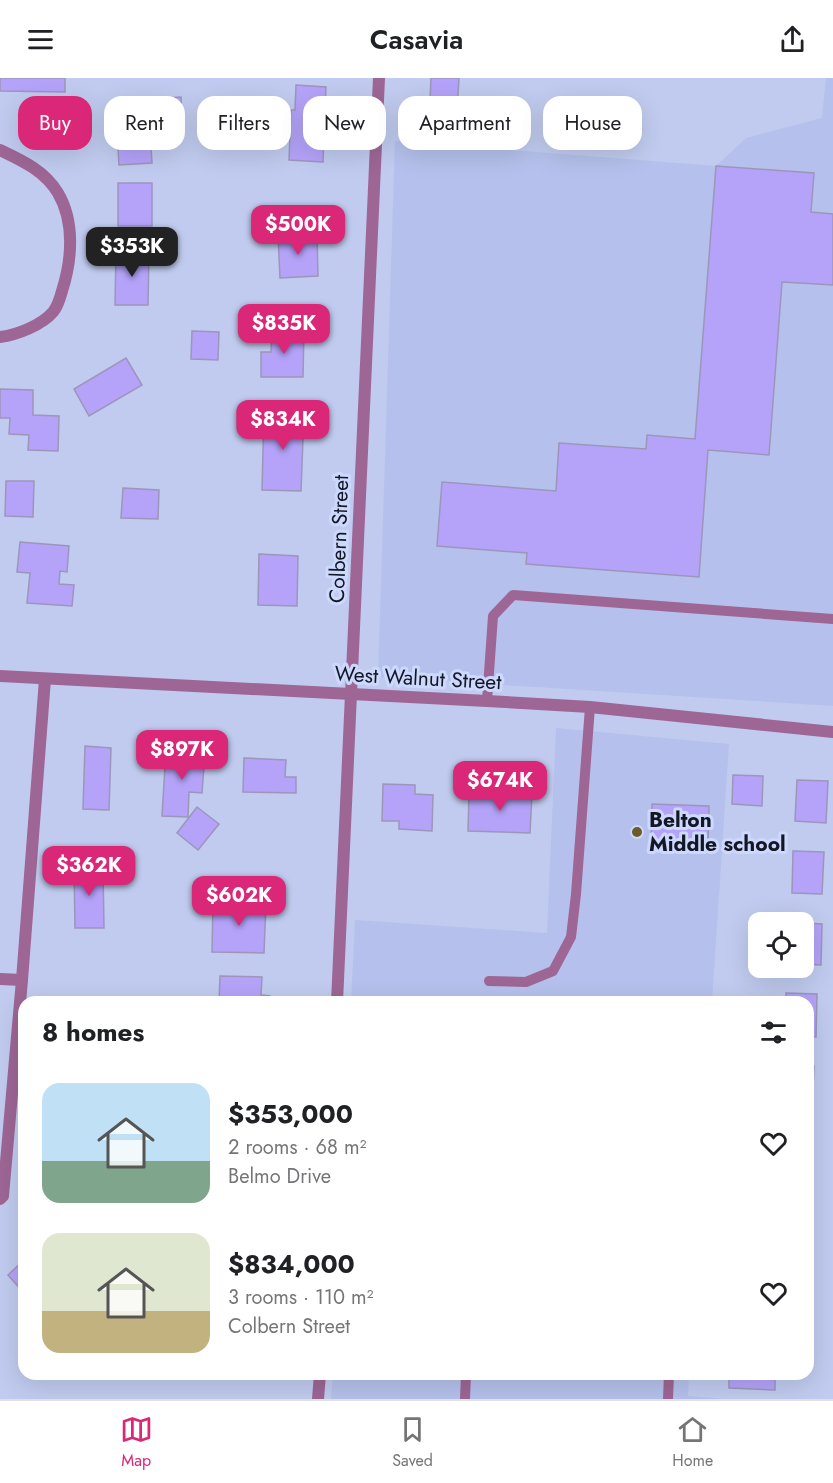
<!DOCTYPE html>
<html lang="en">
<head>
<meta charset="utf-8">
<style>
	:root { --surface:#fff; --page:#f6f6f6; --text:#202124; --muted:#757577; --line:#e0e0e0; --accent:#db2777 }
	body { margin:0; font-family:Jost,sans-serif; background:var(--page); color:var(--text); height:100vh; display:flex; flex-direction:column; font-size:22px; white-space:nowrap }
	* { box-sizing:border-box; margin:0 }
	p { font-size:20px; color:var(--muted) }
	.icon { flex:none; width:33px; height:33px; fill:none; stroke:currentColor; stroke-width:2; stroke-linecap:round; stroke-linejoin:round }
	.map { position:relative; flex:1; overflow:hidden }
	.side { position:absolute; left:18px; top:918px; width:796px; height:384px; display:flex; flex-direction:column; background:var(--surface); border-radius:18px; box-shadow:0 6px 24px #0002 }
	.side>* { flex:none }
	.guide { position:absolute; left:18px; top:18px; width:798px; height:54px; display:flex; gap:12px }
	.controls { position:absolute; left:748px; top:834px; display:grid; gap:12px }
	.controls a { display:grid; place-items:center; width:66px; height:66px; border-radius:12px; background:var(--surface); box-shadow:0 6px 24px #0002; font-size:30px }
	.price { position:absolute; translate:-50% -51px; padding:0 14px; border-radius:12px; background:var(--accent); color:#fff; font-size:20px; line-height:39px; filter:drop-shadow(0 2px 3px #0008) }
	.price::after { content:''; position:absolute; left:50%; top:36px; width:18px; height:14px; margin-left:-9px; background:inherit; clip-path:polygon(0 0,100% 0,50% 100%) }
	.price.active { background:#222; color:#fff }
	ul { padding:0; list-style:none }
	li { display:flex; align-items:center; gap:18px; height:150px; padding:0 24px }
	li span { display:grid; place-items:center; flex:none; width:168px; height:120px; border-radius:18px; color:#555 }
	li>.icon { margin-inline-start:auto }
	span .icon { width:72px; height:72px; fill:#fffc; stroke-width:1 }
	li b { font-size:26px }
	h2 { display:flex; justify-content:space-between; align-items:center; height:72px; padding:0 24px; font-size:26px }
	.chip { padding:0 21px; border-radius:18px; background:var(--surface); box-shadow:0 6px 24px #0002; font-size:21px; line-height:54px }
	.chip.active { background:var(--accent); color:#fff }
	header { display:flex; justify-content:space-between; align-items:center; height:78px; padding:0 24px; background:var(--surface); font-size:27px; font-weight:600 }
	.tab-bar { display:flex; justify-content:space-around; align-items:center; height:84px; border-top:2px solid var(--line); background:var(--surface); font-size:16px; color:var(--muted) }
	.tab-bar a { display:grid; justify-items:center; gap:3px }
	.tab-bar .active { color:var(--accent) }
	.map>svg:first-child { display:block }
	.built { fill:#b5c1ec }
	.building { fill:#b4a3f9; stroke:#9c96ba; stroke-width:1.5 }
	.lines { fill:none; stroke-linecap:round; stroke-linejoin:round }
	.lane { stroke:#9d6695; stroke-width:10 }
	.street { stroke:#9d6695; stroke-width:12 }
	.poi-dot { fill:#6a5b28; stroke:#cdd8fd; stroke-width:2 }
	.labels { text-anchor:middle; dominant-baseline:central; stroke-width:6; stroke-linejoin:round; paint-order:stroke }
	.street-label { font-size:21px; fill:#131724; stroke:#cdd8fd }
	.poi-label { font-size:21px; font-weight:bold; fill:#131724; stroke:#cdd8fd; text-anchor:start }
</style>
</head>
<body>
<header><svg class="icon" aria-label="menu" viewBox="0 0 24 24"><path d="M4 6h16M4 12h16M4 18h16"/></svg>Casavia<svg class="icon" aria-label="share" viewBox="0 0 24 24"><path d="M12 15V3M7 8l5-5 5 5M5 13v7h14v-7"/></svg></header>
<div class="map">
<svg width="833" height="1321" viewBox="0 0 833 1321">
	<rect width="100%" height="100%" fill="#c0cbef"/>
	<g class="built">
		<path d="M826,0H833V628L378,599L395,63L716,88L746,60L822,40Z"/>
		<path d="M556,650L729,666L712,924H351L355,842L547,855Z"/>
		<path d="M333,1296H689L688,1318L724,1321H331Z"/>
	</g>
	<g class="building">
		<path d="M0,0H65V14L0,13Z"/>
		<path d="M431,0H459L457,34L448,33L447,45L429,44Z"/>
		<path d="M296,7L326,9L323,84L289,82L291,32H295Z"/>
		<path d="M181,19L183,59L169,60L168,51L150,52L152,85L119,87L115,23Z"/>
		<path d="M716,88L814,95L811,134L833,136V207L782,204L769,377L708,372L699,499L526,486L527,475L437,468L442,404L556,413L559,365L646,371L647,357L695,361Z"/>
		<rect x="118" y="105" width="34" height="43"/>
		<path d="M317,156L318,198L280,200L278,158Z"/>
		<path d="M116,174H149L148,227H115Z"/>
		<path d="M272,252H304L303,299H261V274H271Z"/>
		<path d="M192,253L219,254L218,282L191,281Z"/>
		<path d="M126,280L142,307L89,338L74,311Z"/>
		<path d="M0,311L33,312V337L59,338L58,373L28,372L29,357L9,356L10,340H0Z"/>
		<path d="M264,334L304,335L301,413L262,412Z"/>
		<path d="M6,403H34L33,439L5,438Z"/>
		<path d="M123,410L159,412L158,441L121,440Z"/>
		<path d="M20,464L69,468L67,494L60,493L59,506L74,507L72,528L27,525L30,495L17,494Z"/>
		<path d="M259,476L298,478L297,528L258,527Z"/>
		<path d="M85,668L111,670L109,732L83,731Z"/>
		<path d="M166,672L205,674L202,715L189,714L188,739L162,738Z"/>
		<path d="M244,680L286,682L285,699H296V715L243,714Z"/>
		<path d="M733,697L763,698L762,728L732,726Z"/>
		<path d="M797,702L828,703L826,745L795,743Z"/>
		<path d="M383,706L415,707V716L433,717L432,753L399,751V743H382Z"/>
		<path d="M469,714L532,716L530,755L468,753Z"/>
		<path d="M652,726L709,728L708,768L651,767Z"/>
		<path d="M197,729L219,746L198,772L177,755Z"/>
		<path d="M793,773L824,774L822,816L792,815Z"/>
		<path d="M74,789H103L104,850H75Z"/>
		<path d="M213,824L266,825L264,875L212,874Z"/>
		<path d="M804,845L822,846L821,887L804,886Z"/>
		<path d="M220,898L262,899L261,917L270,918V924H219Z"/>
		<path d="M786,915L817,916L816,959L808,958V924H786Z"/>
		<path d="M808,988H814L812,1029H808Z"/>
		<path d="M24,1182V1215L8,1197Z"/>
		<path d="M729,1296H775V1312L729,1310Z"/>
	</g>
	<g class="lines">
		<g class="lane">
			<path d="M487,623L493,538L513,517L833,541"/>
			<path d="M489,903L526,904L553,893L571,859L576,816L590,629"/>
			<path d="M465,1321L466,1296"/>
			<path d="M668,1321L669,1296"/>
		</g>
		<g class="street">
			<path d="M0,72C23,83 45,93 58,115C75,144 72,182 62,213C60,220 58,228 53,234C42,247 17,257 0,259"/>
			<path d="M0,598L487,623L590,629L833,654"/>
			<path d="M0,901L22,902L3,1118L0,1121"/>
			<path d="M22,902L45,601"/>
			<path d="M337,924L379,0"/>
			<path d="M318,1321L320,1296"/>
		</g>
	</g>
	<circle class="poi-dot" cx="637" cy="754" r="6"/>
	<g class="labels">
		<g class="street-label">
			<text transform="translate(339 461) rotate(-88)">Colbern Street</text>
			<text transform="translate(418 600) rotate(3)">West Walnut Street</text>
		</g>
		<g class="poi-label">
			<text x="649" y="742">Belton<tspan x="649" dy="24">Middle school</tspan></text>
		</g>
	</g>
</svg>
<div class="controls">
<a><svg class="icon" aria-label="locate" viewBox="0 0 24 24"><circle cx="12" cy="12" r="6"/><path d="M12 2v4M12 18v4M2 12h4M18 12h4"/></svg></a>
</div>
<b class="price" style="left:298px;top:178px">$500K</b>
<b class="price active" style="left:132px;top:200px">$353K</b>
<b class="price" style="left:284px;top:277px">$835K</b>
<b class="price" style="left:283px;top:373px">$834K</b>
<b class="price" style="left:182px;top:703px">$897K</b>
<b class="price" style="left:500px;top:734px">$674K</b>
<b class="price" style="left:89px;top:819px">$362K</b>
<b class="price" style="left:239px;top:849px">$602K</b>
<div class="guide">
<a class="chip active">Buy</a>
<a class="chip">Rent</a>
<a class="chip">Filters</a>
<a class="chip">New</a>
<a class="chip">Apartment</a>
<a class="chip">House</a>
</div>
<section class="side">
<h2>8 homes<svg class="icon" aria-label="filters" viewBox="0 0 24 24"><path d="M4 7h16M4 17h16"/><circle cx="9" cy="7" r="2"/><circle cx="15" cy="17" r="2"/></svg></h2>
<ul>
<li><span style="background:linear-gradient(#bfe0f5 65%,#7fa58c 0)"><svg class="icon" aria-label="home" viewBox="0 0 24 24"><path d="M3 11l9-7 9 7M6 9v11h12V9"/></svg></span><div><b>$353,000</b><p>2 rooms · 68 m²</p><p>Belmo Drive</p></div><svg class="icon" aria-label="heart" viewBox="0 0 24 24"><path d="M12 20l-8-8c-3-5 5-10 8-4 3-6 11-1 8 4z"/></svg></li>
<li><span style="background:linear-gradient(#dfe7d0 65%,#c2b280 0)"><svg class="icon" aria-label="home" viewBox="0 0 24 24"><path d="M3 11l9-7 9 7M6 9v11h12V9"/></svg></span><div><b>$834,000</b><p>3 rooms · 110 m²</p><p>Colbern Street</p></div><svg class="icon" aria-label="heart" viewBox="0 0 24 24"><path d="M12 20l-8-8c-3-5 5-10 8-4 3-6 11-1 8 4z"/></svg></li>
</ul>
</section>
</div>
<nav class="tab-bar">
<a class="active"><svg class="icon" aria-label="map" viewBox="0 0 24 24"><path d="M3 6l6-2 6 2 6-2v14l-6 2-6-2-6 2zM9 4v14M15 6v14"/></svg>Map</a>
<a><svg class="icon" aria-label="saved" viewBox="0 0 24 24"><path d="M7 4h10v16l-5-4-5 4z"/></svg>Saved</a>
<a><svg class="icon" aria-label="home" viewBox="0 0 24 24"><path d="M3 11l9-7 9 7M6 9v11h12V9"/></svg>Home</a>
</nav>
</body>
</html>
